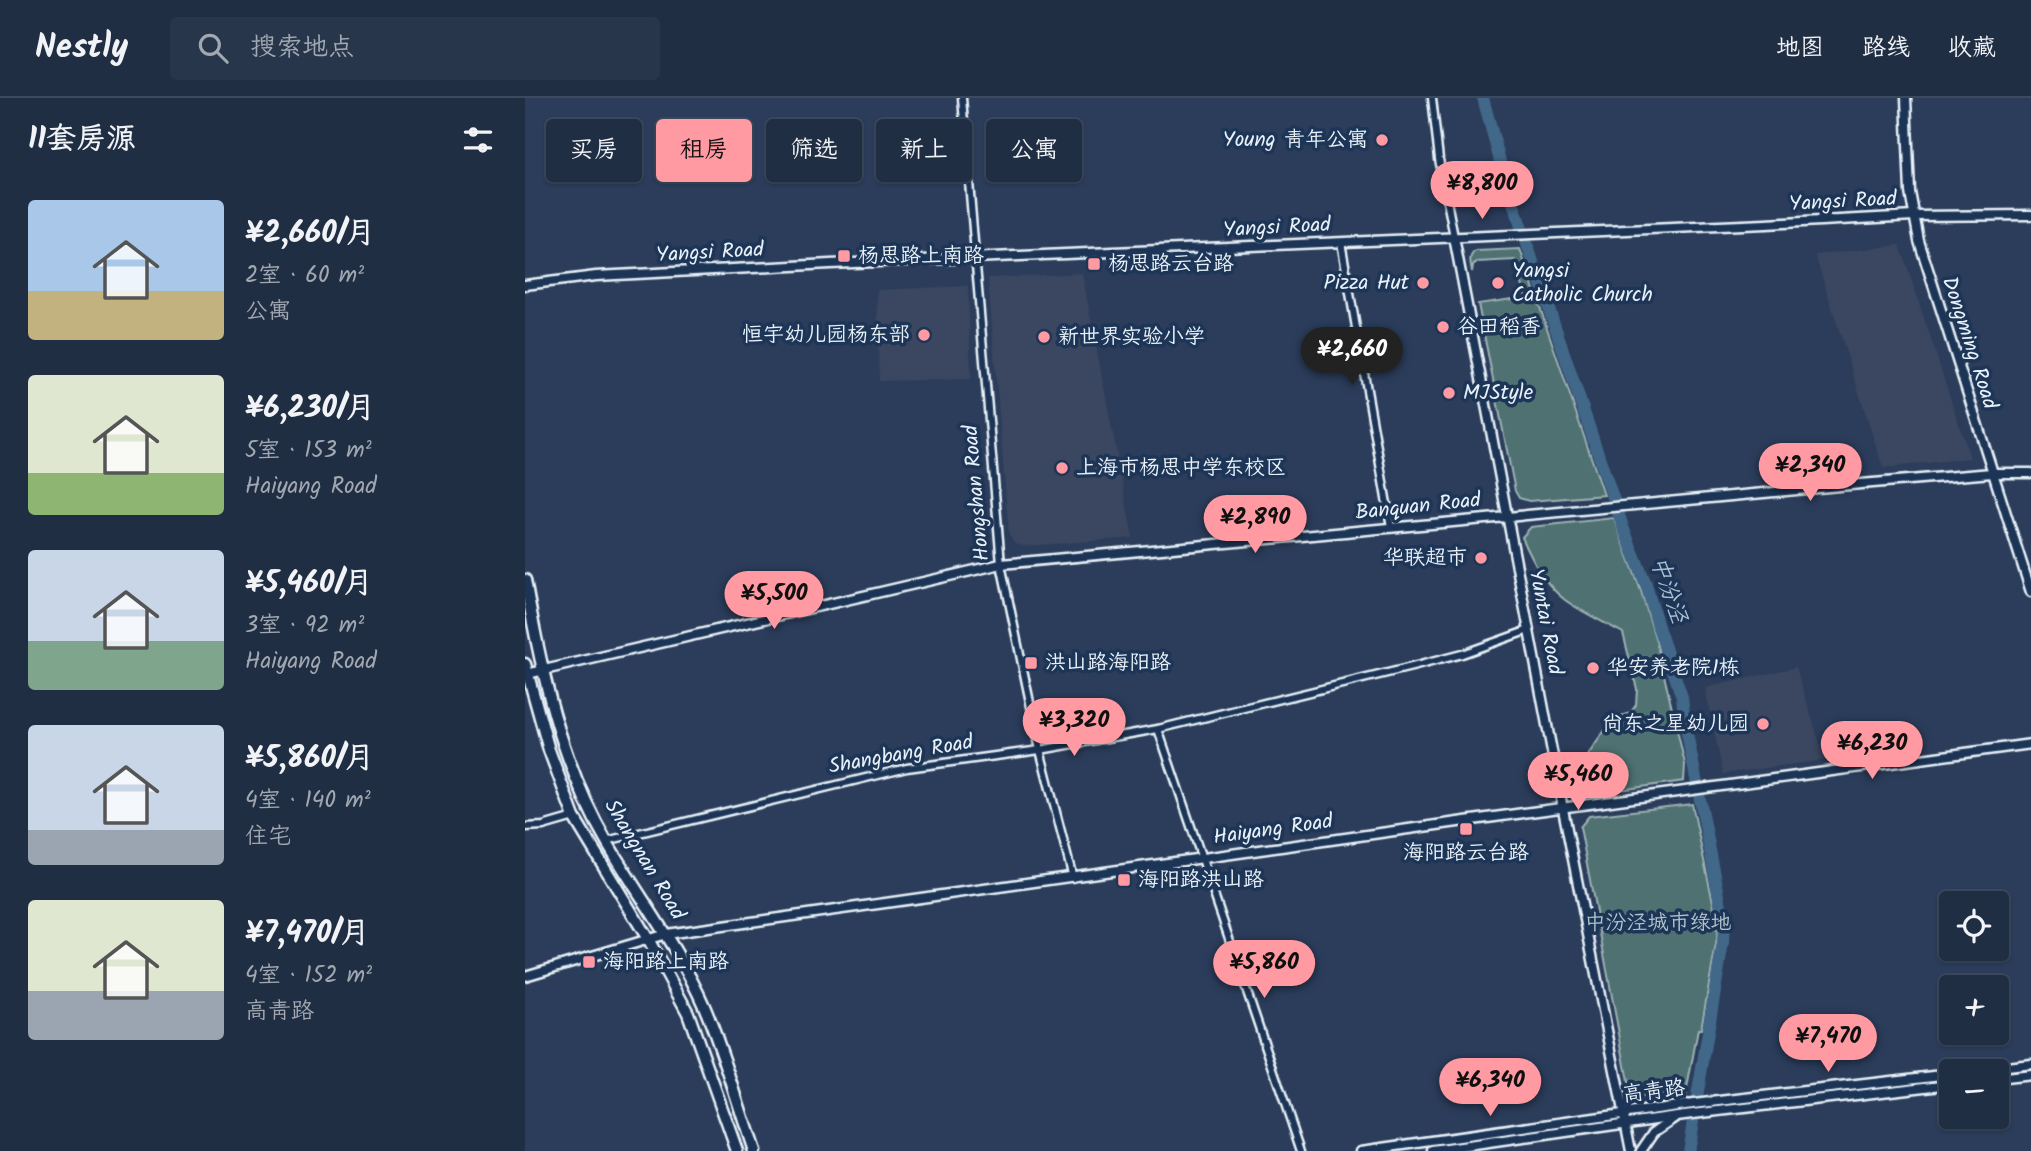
<!DOCTYPE html>
<html lang="zh">
<head>
<meta charset="utf-8">
<style>
	:root { --surface:#202e44; --page:#28364b; --text:#f1f3f6; --muted:#a2a8b2; --line:#3d4a5d; --accent:#ff9aa2 }
	body { margin:0; font-family:Kalam,"LXGW WenKai TC",sans-serif; background:var(--page); color:var(--text); height:100vh; display:flex; flex-direction:column; font-size:26px; white-space:nowrap }
	* { box-sizing:border-box; margin:0 }
	p { font-size:23px; color:var(--muted) }
	.icon { flex:none; width:38px; height:38px; fill:none; stroke:currentColor; stroke-width:2; stroke-linecap:round; stroke-linejoin:round }
	.map { position:relative; flex:1; overflow:hidden }
	.side { display:flex; flex-direction:column; background:var(--surface); width:525px }
	.side>* { flex:none }
	.top-card { position:absolute; left:21px; top:21px; width:665px; height:63px; display:flex; gap:14px }
	.controls { position:absolute; left:1414px; top:793px; display:grid; gap:14px }
	.controls a { display:grid; place-items:center; width:70px; height:70px; border-radius:7px; background:var(--surface); box-shadow:0 2px 5px #0004,0 0 0 2px var(--line); font-size:35px }
	.price { position:absolute; translate:-50% -60px; padding:0 16px; border-radius:24px; background:var(--accent); color:#111; font-size:23px; line-height:46px; filter:drop-shadow(0 2px 4px #0008) }
	.price::after { content:''; position:absolute; left:50%; top:42px; width:21px; height:16px; margin-left:-10px; background:inherit; clip-path:polygon(0 0,100% 0,50% 100%) }
	.price.active { background:#222; color:#fff }
	ul { padding:0; list-style:none }
	li { display:flex; align-items:center; gap:21px; height:175px; padding:0 28px }
	li span { display:grid; place-items:center; flex:none; width:196px; height:140px; border-radius:7px; color:#555 }
	li>.icon { margin-inline-start:auto }
	span .icon { width:84px; height:84px; fill:#fffc; stroke-width:1 }
	li b { font-size:30px }
	h2 { display:flex; justify-content:space-between; align-items:center; height:84px; padding:0 28px; font-size:30px }
	.tag { padding:0 24px; border-radius:7px; background:var(--surface); box-shadow:0 2px 5px #0004,0 0 0 2px var(--line); font-size:24px; line-height:63px }
	.tag.active { background:var(--accent); color:#111 }
	header { display:flex; align-items:center; gap:42px; box-sizing:border-box; height:98px; padding:0 35px; background:var(--surface); border-bottom:2px solid var(--line) }
	header strong { font-size:33px }
	nav { display:flex; gap:38px; margin-inline-start:auto; font-size:24px }
	.search { width:490px; height:63px; background:var(--page); display:flex; align-items:center; gap:18px; box-sizing:border-box; padding:0 24px; border-radius:7px; color:var(--muted); font-size:26px }
	main { display:flex; flex:1; min-height:0 }
	.map>svg:first-child { display:block }
	.built { fill:#3b4760 }
	.green { fill:#4f7171; stroke:#9cb1b4; stroke-width:2 }
	.lines { fill:none; stroke-linecap:round; stroke-linejoin:round }
	.river { stroke:#426789; stroke-width:12 }
	.street-casing { stroke:#e8f1f8; stroke-width:11 }
	.secondary-casing { stroke:#e8f1f8; stroke-width:13 }
	.primary-casing { stroke:#e8f1f8; stroke-width:15 }
	.street { stroke:#1d3557; stroke-width:6 }
	.secondary { stroke:#1d3557; stroke-width:8 }
	.primary { stroke:#1d3557; stroke-width:10 }
	.poi-dot { fill:#ff9aa2; stroke:#1d3557; stroke-width:2.5 }
	.labels { text-anchor:middle; dominant-baseline:central; stroke-width:7; stroke-linejoin:round; paint-order:stroke }
	.poi-label { font-size:21px; fill:#e8f1f8; stroke:#1d3557; text-anchor:start }
	.street-label { font-size:21px; fill:#e8f1f8; stroke:#1d3557 }
	.park-label { font-size:21px; fill:#b2c4c9; stroke:#1d3557 }
	.water-label { font-size:23px; font-style:italic; fill:#aec1d1; stroke:#1d3557 }
</style>
</head>
<body>
<header>
<strong>Nestly</strong>
<div class="search"><svg class="icon" aria-label="search" viewBox="0 0 24 24"><circle cx="10" cy="10" r="6"/><path d="M15 15l6 6"/></svg>搜索地点</div>
<nav><a>地图</a><a>路线</a><a>收藏</a></nav>
</header>
<main>
<section class="side">
<h2>11套房源<svg class="icon" aria-label="filters" viewBox="0 0 24 24"><path d="M4 7h16M4 17h16"/><circle cx="9" cy="7" r="2"/><circle cx="15" cy="17" r="2"/></svg></h2>
<ul>
<li><span style="background:linear-gradient(#a9c7e8 65%,#c2b280 0)"><svg class="icon" aria-label="home" viewBox="0 0 24 24"><path d="M3 11l9-7 9 7M6 9v11h12V9"/></svg></span><div><b>¥2,660/月</b><p>2室 · 60 m²</p><p>公寓</p></div></li>
<li><span style="background:linear-gradient(#dfe7d0 70%,#8fb573 0)"><svg class="icon" aria-label="home" viewBox="0 0 24 24"><path d="M3 11l9-7 9 7M6 9v11h12V9"/></svg></span><div><b>¥6,230/月</b><p>5室 · 153 m²</p><p>Haiyang Road</p></div></li>
<li><span style="background:linear-gradient(#c9d6e8 65%,#7fa58c 0)"><svg class="icon" aria-label="home" viewBox="0 0 24 24"><path d="M3 11l9-7 9 7M6 9v11h12V9"/></svg></span><div><b>¥5,460/月</b><p>3室 · 92 m²</p><p>Haiyang Road</p></div></li>
<li><span style="background:linear-gradient(#c9d6e8 75%,#9aa5b1 0)"><svg class="icon" aria-label="home" viewBox="0 0 24 24"><path d="M3 11l9-7 9 7M6 9v11h12V9"/></svg></span><div><b>¥5,860/月</b><p>4室 · 140 m²</p><p>住宅</p></div></li>
<li><span style="background:linear-gradient(#dfe7d0 65%,#9aa5b1 0)"><svg class="icon" aria-label="home" viewBox="0 0 24 24"><path d="M3 11l9-7 9 7M6 9v11h12V9"/></svg></span><div><b>¥7,470/月</b><p>4室 · 152 m²</p><p>高青路</p></div></li>
</ul>
</section>
<div class="map">
<svg width="1506" height="1053" viewBox="0 0 1506 1053">
	<rect width="100%" height="100%" fill="#2b3d5b"/>
	<filter id="ink" filterUnits="userSpaceOnUse"><feTurbulence type="fractalNoise" baseFrequency=".0143" numOctaves="2"/><feDisplacementMap in="SourceGraphic" scale="14" xChannelSelector="R" yChannelSelector="G"/><feConvolveMatrix kernelMatrix="1 2 1 2 8 2 1 2 1" color-interpolation-filters="sRGB"/></filter>
	<g filter="url(#ink)">
		<g class="built">
			<path d="M1375,147L1445,360L1358,370L1290,157Z"/>
			<path d="M557,175L608,440L499,448L490,445L484,437L463,180Z"/>
			<path d="M443,188L446,281L354,283L352,192Z"/>
			<path d="M1271,569L1300,662L1198,676L1180,590Z"/>
		</g>
		<g class="green">
			<path d="M995,151L1079,397L1004,403L994,400L990,393L953,206L1001,199L990,162L952,164L948,168L947,174C946,166 942,158 951,153Z"/>
			<path d="M1089,420L1116,493L1131,543L1160,666L1159,683L1065,696L1052,693L1045,683L1087,622L1105,615L1111,607L1112,591L1098,535C1079,524 1058,515 1040,502C1019,486 1007,462 997,439L1006,429Z"/>
			<path d="M1167,706L1192,823V841L1176,931H1173L1161,996L1114,1000L1105,994L1055,729L1064,718Z"/>
		</g>
		<g class="lines">
			<path class="river" d="M958,0L979,78L1098,429L1121,486L1133,529L1157,599L1160,625L1199,823L1198,845L1163,1053"/>
			<defs>
				<g id="street">
					<path d="M437,0L476,466L515,652L548,780"/>
					<path d="M907,0L914,61L929,139"/>
					<path d="M816,144L866,429"/>
					<path d="M633,631L776,1053"/>
					<path d="M0,729L18,728L49,719"/>
					<path d="M81,743L382,670L515,652L633,631L891,568L937,556L1004,532"/>
				</g>
				<g id="secondary">
					<path d="M1381,0L1385,94L1394,143L1506,494"/>
					<path d="M929,139L1038,711L1106,1053"/>
					<path d="M0,187L71,178L305,166L1241,126L1389,118L1506,117"/>
					<path d="M2,576L476,466L1336,386L1467,375H1506"/>
					<path d="M0,878L141,836L940,723L1506,646"/>
					<path d="M1449,973L1506,966"/>
					<path d="M1472,981L1506,977"/>
					<path d="M836,1053L1160,1007L1426,976"/>
					<path d="M908,1053L1159,1017L1426,986"/>
					<path d="M1116,1053L1129,1034L1150,1020"/>
				</g>
				<g id="primary">
					<path d="M0,482C16,572 35,664 82,744C114,799 153,849 179,908C198,952 213,1007 229,1053"/>
					<path d="M0,566L24,652L49,719L123,841L163,915L212,1053"/>
				</g>
			</defs>
			<use href="#street" class="street-casing"/>
			<use href="#secondary" class="secondary-casing"/>
			<use href="#primary" class="primary-casing"/>
			<use href="#street" class="street"/>
			<use href="#secondary" class="secondary"/>
			<use href="#primary" class="primary"/>
		</g>
	</g>
	<g class="poi-dot">
		<circle cx="857" cy="42" r="7"/>
		<rect x="312" y="151" width="14" height="14" rx="3.5"/>
		<rect x="562" y="159" width="14" height="14" rx="3.5"/>
		<circle cx="898" cy="185" r="7"/>
		<circle cx="973" cy="185" r="7"/>
		<circle cx="918" cy="229" r="7"/>
		<circle cx="399" cy="237" r="7"/>
		<circle cx="519" cy="239" r="7"/>
		<circle cx="924" cy="295" r="7"/>
		<circle cx="537" cy="370" r="7"/>
		<circle cx="956" cy="460" r="7"/>
		<rect x="499" y="558" width="14" height="14" rx="3.5"/>
		<circle cx="1068" cy="570" r="7"/>
		<circle cx="1238" cy="626" r="7"/>
		<rect x="934" y="724" width="14" height="14" rx="3.5"/>
		<rect x="592" y="775" width="14" height="14" rx="3.5"/>
		<rect x="57" y="857" width="14" height="14" rx="3.5"/>
	</g>
	<g class="labels">
		<g class="poi-label">
			<text x="843" y="42" text-anchor="end">Young 青年公寓</text>
			<text x="333" y="158">杨思路上南路</text>
			<text x="583" y="166">杨思路云台路</text>
			<text x="987" y="173">Yangsi<tspan x="987" dy="24">Catholic Church</tspan></text>
			<text x="884" y="185" text-anchor="end">Pizza Hut</text>
			<text x="932" y="229">谷田稻香</text>
			<text x="385" y="237" text-anchor="end">恒宇幼儿园杨东部</text>
			<text x="533" y="239">新世界实验小学</text>
			<text x="938" y="295">MJStyle</text>
			<text x="551" y="370">上海市杨思中学东校区</text>
			<text x="942" y="460" text-anchor="end">华联超市</text>
			<text x="520" y="565">洪山路海阳路</text>
			<text x="1082" y="570">华安养老院1栋</text>
			<text x="1224" y="626" text-anchor="end">尚东之星幼儿园</text>
			<text x="941" y="755" text-anchor="middle">海阳路云台路</text>
			<text x="613" y="782">海阳路洪山路</text>
			<text x="78" y="864">海阳路上南路</text>
		</g>
		<g class="street-label">
			<text transform="translate(1318 104) rotate(-3)">Yangsi Road</text>
			<text transform="translate(752 130) rotate(-3)">Yangsi Road</text>
			<text transform="translate(185 155) rotate(-3)">Yangsi Road</text>
			<text transform="translate(1444 245) rotate(72)">Dongming Road</text>
			<text transform="translate(452 395) rotate(-95)">Hongshan Road</text>
			<text transform="translate(893 409) rotate(-6)">Banquan Road</text>
			<text transform="translate(1020 524) rotate(79)">Yuntai Road</text>
			<text transform="translate(376 657) rotate(-10)">Shangbang Road</text>
			<text transform="translate(748 732) rotate(-8)">Haiyang Road</text>
			<text transform="translate(119 762) rotate(59)">Shangnan Road</text>
			<text transform="translate(1129 994) rotate(-7)">高青路</text>
		</g>
		<g class="park-label">
			<text x="1133" y="825">中汾泾城市绿地</text>
		</g>
		<g class="water-label">
			<text transform="translate(1143 492) rotate(71)">中汾泾</text>
		</g>
	</g>
</svg>
<div class="controls">
<a><svg class="icon" aria-label="locate" viewBox="0 0 24 24"><circle cx="12" cy="12" r="6"/><path d="M12 2v4M12 18v4M2 12h4M18 12h4"/></svg></a>
<a>+</a>
<a>−</a>
</div>
<b class="price" style="left:957px;top:123px">¥8,800</b>
<b class="price active" style="left:827px;top:289px">¥2,660</b>
<b class="price" style="left:1285px;top:405px">¥2,340</b>
<b class="price" style="left:730px;top:457px">¥2,890</b>
<b class="price" style="left:249px;top:533px">¥5,500</b>
<b class="price" style="left:549px;top:660px">¥3,320</b>
<b class="price" style="left:1347px;top:683px">¥6,230</b>
<b class="price" style="left:1053px;top:714px">¥5,460</b>
<b class="price" style="left:739px;top:902px">¥5,860</b>
<b class="price" style="left:1303px;top:976px">¥7,470</b>
<b class="price" style="left:965px;top:1020px">¥6,340</b>
<div class="top-card">
<a class="tag">买房</a>
<a class="tag active">租房</a>
<a class="tag">筛选</a>
<a class="tag">新上</a>
<a class="tag">公寓</a>
</div>
</div>
</main>
</body>
</html>
